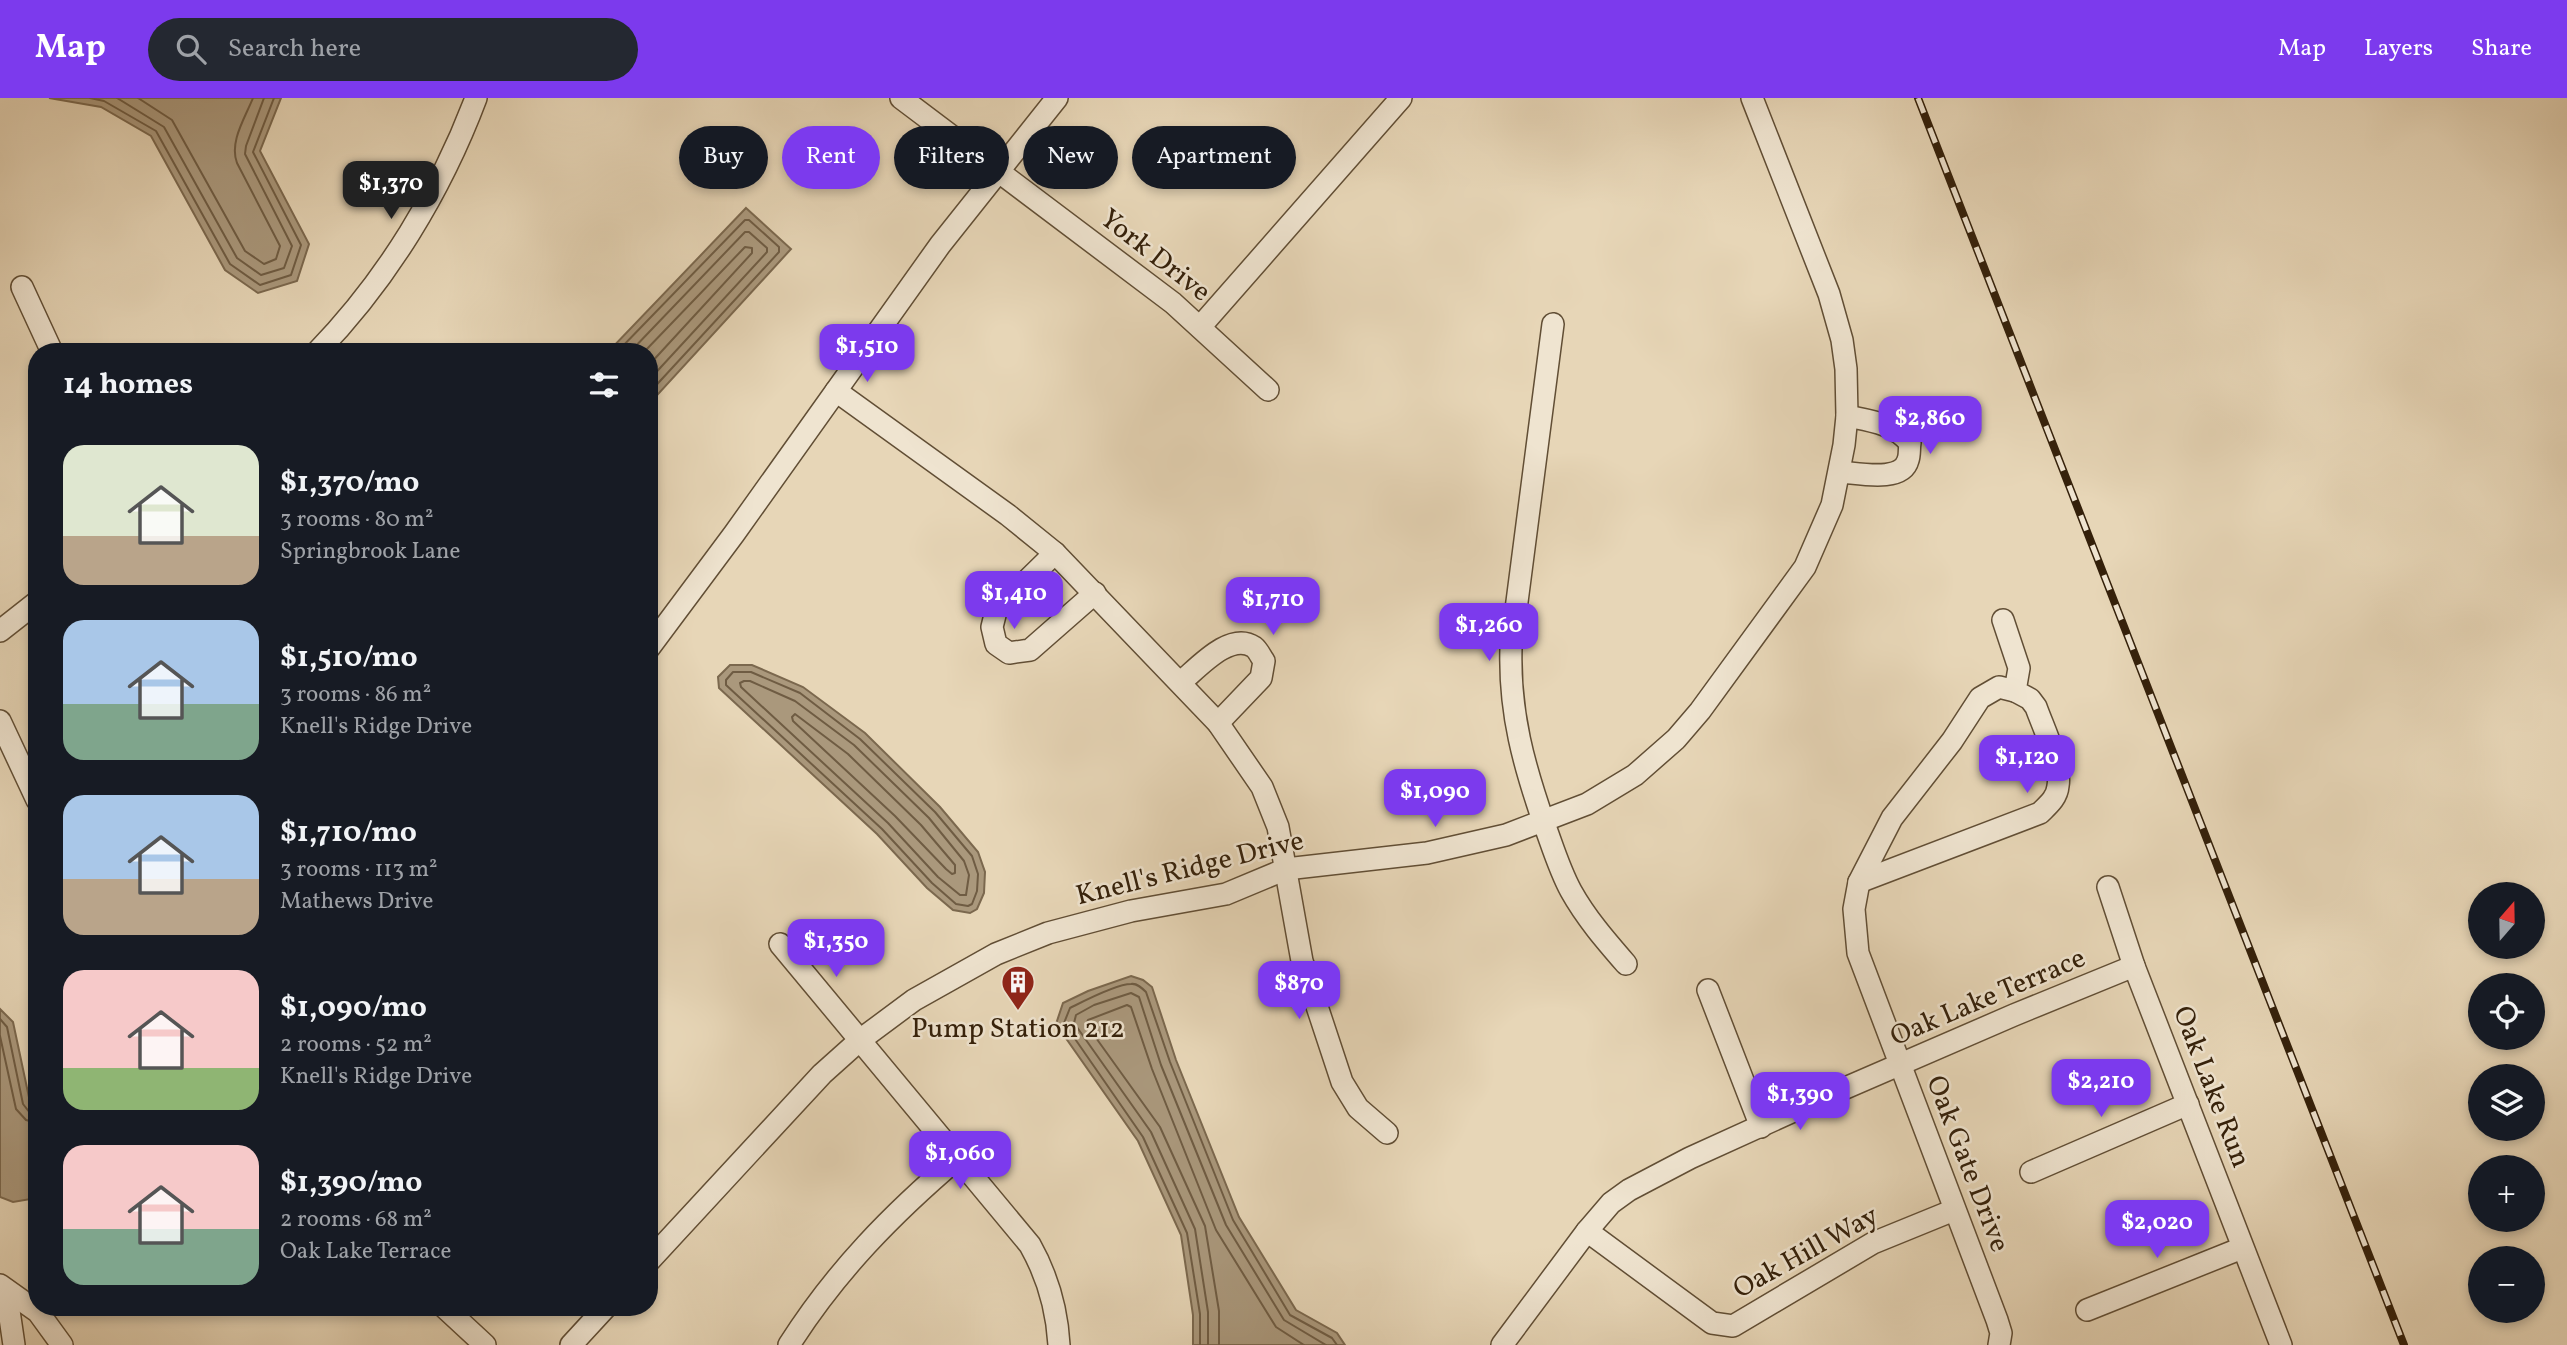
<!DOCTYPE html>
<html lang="en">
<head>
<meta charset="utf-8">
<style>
	:root { --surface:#171b24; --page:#242831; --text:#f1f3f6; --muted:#9ea1a6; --accent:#7c3aed }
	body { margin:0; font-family:Vollkorn,serif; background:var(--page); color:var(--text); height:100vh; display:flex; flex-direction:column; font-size:26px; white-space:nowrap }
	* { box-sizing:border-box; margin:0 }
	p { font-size:23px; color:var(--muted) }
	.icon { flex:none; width:38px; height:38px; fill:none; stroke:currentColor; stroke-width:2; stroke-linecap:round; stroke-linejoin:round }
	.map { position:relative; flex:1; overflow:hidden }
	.details { position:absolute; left:28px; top:245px; width:630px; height:973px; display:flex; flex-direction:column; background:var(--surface); border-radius:28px; box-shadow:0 4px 10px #0003 }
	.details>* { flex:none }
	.top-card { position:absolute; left:679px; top:28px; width:665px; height:63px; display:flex; gap:14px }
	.needle { width:46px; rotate:20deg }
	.fabs { position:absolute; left:2468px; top:784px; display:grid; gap:14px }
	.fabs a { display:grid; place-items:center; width:77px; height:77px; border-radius:50%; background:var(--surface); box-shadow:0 4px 10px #0003; font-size:35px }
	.price { position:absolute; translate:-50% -60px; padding:0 16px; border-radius:14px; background:var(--accent); color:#fff; font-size:23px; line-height:46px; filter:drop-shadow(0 2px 4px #0008) }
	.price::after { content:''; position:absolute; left:50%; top:42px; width:21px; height:16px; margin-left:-10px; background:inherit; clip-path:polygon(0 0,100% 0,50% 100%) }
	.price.on { background:#222; color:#fff }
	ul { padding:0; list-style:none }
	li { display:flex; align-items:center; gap:21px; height:175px; padding:0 35px }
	li span { display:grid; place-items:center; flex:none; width:196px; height:140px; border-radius:21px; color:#555 }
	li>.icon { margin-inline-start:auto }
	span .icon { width:84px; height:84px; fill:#fffc; stroke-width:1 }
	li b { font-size:30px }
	h2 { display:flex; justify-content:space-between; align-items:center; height:84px; padding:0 35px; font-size:30px }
	.pill { padding:0 24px; border-radius:32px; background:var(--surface); box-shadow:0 4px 10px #0003; font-size:24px; line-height:63px }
	.pill.on { background:var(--accent); color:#fff }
	header { display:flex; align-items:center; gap:42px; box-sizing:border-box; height:98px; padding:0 35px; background:var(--accent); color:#fff }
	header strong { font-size:33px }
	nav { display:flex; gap:38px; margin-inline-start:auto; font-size:24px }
	.search { width:490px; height:63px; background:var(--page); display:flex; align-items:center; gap:18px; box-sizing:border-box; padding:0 24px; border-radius:38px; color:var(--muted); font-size:26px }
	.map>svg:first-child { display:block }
	.water { fill:#aa987c; stroke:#7b684e; stroke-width:2 }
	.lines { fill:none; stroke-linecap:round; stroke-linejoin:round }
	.shore { stroke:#6f5c43; stroke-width:2 }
	.minor-casing { stroke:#614e35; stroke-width:24 }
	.minor { stroke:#efe4d0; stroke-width:21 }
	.rail-casing { stroke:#34200a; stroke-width:8 }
	.rail { stroke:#efe4d0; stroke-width:5; stroke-dasharray:16; stroke-linecap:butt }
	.labels { text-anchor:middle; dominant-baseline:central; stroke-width:5; stroke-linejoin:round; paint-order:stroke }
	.street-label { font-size:28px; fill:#34200a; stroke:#efe4d0 }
	.poi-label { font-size:28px; fill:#34200a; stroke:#efe4d0 }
</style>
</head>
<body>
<header>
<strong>Map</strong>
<div class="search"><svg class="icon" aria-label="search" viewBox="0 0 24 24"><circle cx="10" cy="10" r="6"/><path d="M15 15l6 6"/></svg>Search here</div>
<nav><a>Map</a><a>Layers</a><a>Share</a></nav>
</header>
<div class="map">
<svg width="2567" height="1247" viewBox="0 0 2567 1247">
	<rect width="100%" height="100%" fill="#e7d6b7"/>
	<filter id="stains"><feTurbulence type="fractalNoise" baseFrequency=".00286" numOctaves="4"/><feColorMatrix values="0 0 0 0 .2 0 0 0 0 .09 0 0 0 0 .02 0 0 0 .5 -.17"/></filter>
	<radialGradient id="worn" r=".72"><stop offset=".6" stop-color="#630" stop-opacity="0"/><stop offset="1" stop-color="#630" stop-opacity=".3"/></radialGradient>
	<g class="water">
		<path d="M49,0H281L260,53L309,146L297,183L258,195L225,172L151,38L101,9Z"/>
		<path d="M746,110L791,151L649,306V254H608Z"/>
		<path d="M730,567H752L803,589L865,635L940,709L978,754L985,774L984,795L977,811L970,815L953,812L927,790L877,736L719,590L718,579Z"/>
		<path d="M1131,878L1143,882L1152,889L1176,962L1239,1119L1296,1212L1337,1235L1345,1247H1193V1217L1181,1137L1138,1043L1056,926L1063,905L1088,893Z"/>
		<path d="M0,911L13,924L30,1004L37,1012V1100L13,1104L0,1099Z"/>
	</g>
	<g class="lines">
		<g class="shore">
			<path d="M90,0L104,3L156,33L230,166L260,187L291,177L301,147L253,54L274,0"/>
			<path d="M117,0L164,29L237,160L261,177L284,170L292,148L245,56L246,48L264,0"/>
			<path d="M138,0L172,22L245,153L264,166L276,161L280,148L237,65C229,44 245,20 253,0"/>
			<path d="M617,254L745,122H749L779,149V154L649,295"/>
			<path d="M630,254L745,134H749L767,150V154L649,282"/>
			<path d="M644,254L745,149L752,150V155L649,267"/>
			<path d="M733,574H751L800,595L860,641L935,714L972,758L978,776L977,793L972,806L968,808L956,806L932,785L882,731L726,587V582Z"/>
			<path d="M744,583H750L795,603L854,647L929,720L964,763L969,777L966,797H960L938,779L888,725L741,589L740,585Z"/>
			<path d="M795,616L848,656L921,727L955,767V775L952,776L946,771L895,718L793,623L792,619Z"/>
			<path d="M0,921L7,929L23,1006L30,1015L37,1016"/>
			<path d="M0,938L16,1011L26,1022L37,1025"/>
			<path d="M1200,1247V1216L1187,1135L1143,1039L1064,925L1070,910C1084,903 1116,886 1131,886C1137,885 1142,890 1146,894L1170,964L1233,1122L1290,1217L1332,1240L1337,1247"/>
			<path d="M1208,1247V1214L1195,1131L1151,1034L1074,925L1076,917L1094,907L1131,895L1139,899L1161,967L1226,1127L1284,1222L1326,1247"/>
			<path d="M1219,1247V1213L1205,1128L1160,1029L1086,926L1088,922L1127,907L1131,909L1152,971L1216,1132L1276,1229L1304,1247"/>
		</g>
		<defs>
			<g id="minor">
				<path d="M901,0L1173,205L1268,292"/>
				<path d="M22,189L52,254"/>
				<path d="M1553,226L1511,550C1509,615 1524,668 1545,728C1553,750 1560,773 1571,793C1586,820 1606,843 1626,866"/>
				<path d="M1200,229L1401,0"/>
				<path d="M317,254C387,182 441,93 476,0"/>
				<path d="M836,293L1008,417L1055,455L1218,625L1262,689L1278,729L1302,863L1342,984L1358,1010L1387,1035"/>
				<path d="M1840,374C1858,375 1902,385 1908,362C1910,357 1909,350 1910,345C1893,325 1871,323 1847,318"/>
				<path d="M1055,455L996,513L992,529L996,546L1009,555L1030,552L1095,495"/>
				<path d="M0,533L37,504"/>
				<path d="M649,550L734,436L940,147L1057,0"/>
				<path d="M1181,584C1198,570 1230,533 1254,549C1258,552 1261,559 1264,563L1261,580L1218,625"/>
				<path d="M0,623L37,702"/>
				<path d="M1859,784L2040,715C2048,707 2057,700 2058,688C2062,668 2043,629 2036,609L2030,601L2015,593L2019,570L2003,522"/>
				<path d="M2108,789L2134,868L2281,1247"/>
				<path d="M780,846L1030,1147C1048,1179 1057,1210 1059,1247"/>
				<path d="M1708,892L1761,1029"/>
				<path d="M2031,1074L2188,1006"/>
				<path d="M1587,1133L1712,1225L1733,1228L1873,1145L1954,1112"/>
				<path d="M649,1163L822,976L860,942L914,902L996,856L1048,835L1131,813L1226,796L1286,771L1427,755L1506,737L1587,706L1635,677L1676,641L1700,613L1805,469L1832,407L1844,347L1847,318L1846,271L1842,242L1829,196L1752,0"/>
				<path d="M0,1187L38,1214L62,1247"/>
				<path d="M6,1192L14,1247"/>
				<path d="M444,1209L485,1247"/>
				<path d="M2087,1212L2242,1150"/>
				<path d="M571,1247L606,1209"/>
				<path d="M789,1247C836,1173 892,1116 959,1059"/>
				<path d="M1502,1247L1587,1133L1611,1105L1629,1092L1690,1060L1820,1001L2014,917L2134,868"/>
				<path d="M1999,1247L2001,1235L1997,1222L1858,855L1854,811L1859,784L1892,720L1952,643L1980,600L1999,589L2015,593"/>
			</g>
		</defs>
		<use href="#minor" class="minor-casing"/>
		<use href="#minor" class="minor"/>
		<defs>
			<path id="rail" d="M1918,0L2404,1247"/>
		</defs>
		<use href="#rail" class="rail-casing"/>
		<use href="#rail" class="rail"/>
	</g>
	<defs>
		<symbol id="building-pin" viewBox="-11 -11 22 30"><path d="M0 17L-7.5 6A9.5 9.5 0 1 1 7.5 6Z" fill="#8f2418" stroke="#efe4d0"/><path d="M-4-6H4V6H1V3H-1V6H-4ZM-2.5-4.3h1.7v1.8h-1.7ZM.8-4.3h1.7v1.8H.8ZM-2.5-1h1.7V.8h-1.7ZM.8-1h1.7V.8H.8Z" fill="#fff"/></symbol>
	</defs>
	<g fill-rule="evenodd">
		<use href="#building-pin" x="999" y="865" width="38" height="52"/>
	</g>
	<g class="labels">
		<g class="street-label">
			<text transform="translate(1155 158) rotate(38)">York Drive</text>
			<text transform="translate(1190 771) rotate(-14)">Knell's Ridge Drive</text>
			<text transform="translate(1988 900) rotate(-23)">Oak Lake Terrace</text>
			<text transform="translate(2211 989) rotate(69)">Oak Lake Run</text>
			<text transform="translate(1967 1066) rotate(69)">Oak Gate Drive</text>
			<text transform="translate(1806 1155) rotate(-29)">Oak Hill Way</text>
		</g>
		<g class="poi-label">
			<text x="1018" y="931">Pump Station 212</text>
		</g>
	</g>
	<rect width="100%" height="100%" filter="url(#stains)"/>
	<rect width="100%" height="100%" fill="url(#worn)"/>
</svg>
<div class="fabs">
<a><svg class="needle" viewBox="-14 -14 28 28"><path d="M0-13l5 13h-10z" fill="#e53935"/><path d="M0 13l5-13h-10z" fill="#9ea1a6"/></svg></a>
<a><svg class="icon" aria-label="locate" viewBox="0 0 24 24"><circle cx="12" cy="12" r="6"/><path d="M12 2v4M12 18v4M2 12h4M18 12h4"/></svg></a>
<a><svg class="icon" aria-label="layers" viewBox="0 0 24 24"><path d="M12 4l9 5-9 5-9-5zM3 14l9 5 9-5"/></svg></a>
<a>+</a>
<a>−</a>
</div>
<b class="price on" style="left:391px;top:123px">$1,370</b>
<b class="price" style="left:867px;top:286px">$1,510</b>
<b class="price" style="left:1930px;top:358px">$2,860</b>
<b class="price" style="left:1014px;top:533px">$1,410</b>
<b class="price" style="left:1273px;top:539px">$1,710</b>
<b class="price" style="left:1489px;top:565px">$1,260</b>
<b class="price" style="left:2027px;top:697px">$1,120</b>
<b class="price" style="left:1435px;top:731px">$1,090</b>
<b class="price" style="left:836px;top:881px">$1,350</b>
<b class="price" style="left:1299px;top:923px">$870</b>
<b class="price" style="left:2101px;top:1021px">$2,210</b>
<b class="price" style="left:1800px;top:1034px">$1,390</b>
<b class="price" style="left:960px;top:1093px">$1,060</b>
<b class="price" style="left:2157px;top:1162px">$2,020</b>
<div class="top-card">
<a class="pill">Buy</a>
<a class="pill on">Rent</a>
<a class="pill">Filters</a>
<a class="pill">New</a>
<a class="pill">Apartment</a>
</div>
<section class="details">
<h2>14 homes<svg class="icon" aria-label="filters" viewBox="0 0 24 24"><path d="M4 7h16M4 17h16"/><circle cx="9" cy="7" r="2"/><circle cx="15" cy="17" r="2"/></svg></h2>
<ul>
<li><span style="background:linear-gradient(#dfe7d0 65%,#b9a48a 0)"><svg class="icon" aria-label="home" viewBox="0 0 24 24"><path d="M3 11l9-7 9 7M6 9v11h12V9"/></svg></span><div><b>$1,370/mo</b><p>3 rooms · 80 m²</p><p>Springbrook Lane</p></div></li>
<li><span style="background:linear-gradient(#a9c7e8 60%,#7fa58c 0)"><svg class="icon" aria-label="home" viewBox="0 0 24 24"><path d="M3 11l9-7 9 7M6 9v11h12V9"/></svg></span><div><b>$1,510/mo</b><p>3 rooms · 86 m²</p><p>Knell's Ridge Drive</p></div></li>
<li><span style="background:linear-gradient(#a9c7e8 60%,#b9a48a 0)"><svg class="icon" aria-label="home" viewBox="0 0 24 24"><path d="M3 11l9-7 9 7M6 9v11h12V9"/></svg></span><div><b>$1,710/mo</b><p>3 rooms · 113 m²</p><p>Mathews Drive</p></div></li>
<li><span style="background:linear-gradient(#f6c9c9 70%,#8fb573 0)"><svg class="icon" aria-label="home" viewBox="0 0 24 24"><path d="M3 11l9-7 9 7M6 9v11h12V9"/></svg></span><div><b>$1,090/mo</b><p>2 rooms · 52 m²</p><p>Knell's Ridge Drive</p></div></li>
<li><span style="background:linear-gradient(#f6c9c9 60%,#7fa58c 0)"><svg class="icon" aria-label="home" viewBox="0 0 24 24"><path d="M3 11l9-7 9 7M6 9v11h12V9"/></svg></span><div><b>$1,390/mo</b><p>2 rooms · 68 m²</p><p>Oak Lake Terrace</p></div></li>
</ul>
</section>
</div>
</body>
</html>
